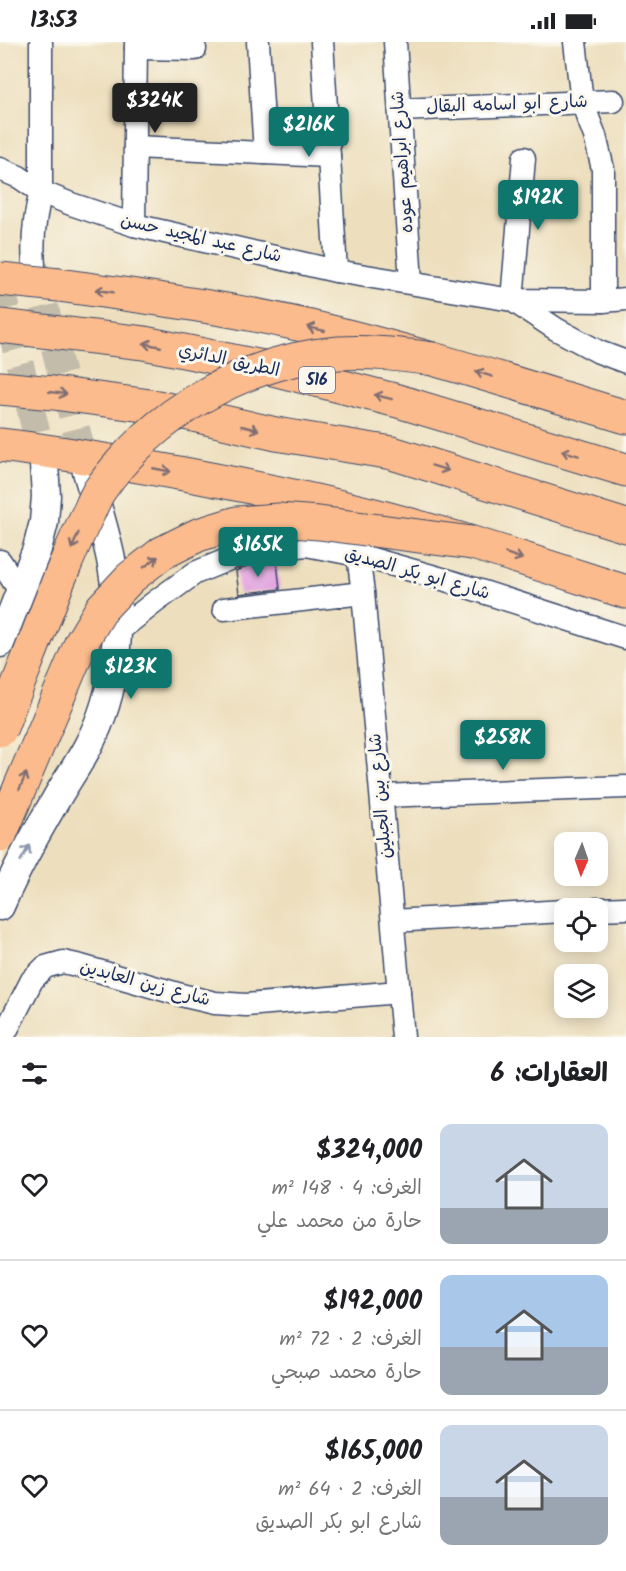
<!DOCTYPE html>
<html lang="ar">
<head>
<meta charset="utf-8">
<style>
	:root { --surface:#fff; --page:#f2f2f2; --text:#202124; --muted:#757577; --line:#e0e0e0; --accent:#0f766e }
	body { margin:0; font-family:Kalam,"Playpen Sans Arabic",sans-serif; background:var(--page); color:var(--text); direction:rtl; height:100vh; display:flex; flex-direction:column; font-size:22px; white-space:nowrap }
	* { box-sizing:border-box; margin:0 }
	p { font-size:20px; color:var(--muted) }
	.icon { flex:none; width:33px; height:33px; fill:none; stroke:currentColor; stroke-width:2; stroke-linecap:round; stroke-linejoin:round }
	.map { position:relative; height:995px; overflow:hidden; direction:ltr }
	.drawer { display:flex; flex-direction:column; background:var(--surface); flex:1 }
	.drawer>* { flex:none }
	.needle { width:39px; rotate:182deg }
	.tools { position:absolute; left:554px; top:790px; display:grid; gap:12px }
	.tools a { display:grid; place-items:center; width:54px; height:54px; border-radius:12px; background:var(--surface); box-shadow:0 3px 15px #0003; font-size:30px }
	.price { position:absolute; translate:-50% -51px; padding:0 14px; border-radius:6px; background:var(--accent); color:#fff; font-size:20px; line-height:39px; filter:drop-shadow(0 2px 3px #0008) }
	.price::after { content:''; position:absolute; left:50%; top:36px; width:18px; height:14px; margin-left:-9px; background:inherit; clip-path:polygon(0 0,100% 0,50% 100%) }
	.price.active { background:#222; color:#fff }
	ul { padding:0; list-style:none }
	li { display:flex; align-items:center; gap:18px; height:150px; padding:0 18px }
	li+li { border-top:2px solid var(--line) }
	li span { display:grid; place-items:center; flex:none; width:168px; height:120px; border-radius:12px; color:#555 }
	li>.icon { margin-inline-start:auto }
	span .icon { width:72px; height:72px; fill:#fffc; stroke-width:1 }
	li b { font-size:26px }
	h2 { display:flex; justify-content:space-between; align-items:center; height:72px; padding:0 18px; font-size:26px }
	.status { display:flex; justify-content:space-between; align-items:center; height:42px; padding:0 30px; background:var(--surface); direction:ltr }
	.status svg { height:16px; fill:currentColor }
	.map>svg:first-child { display:block }
	.building { fill:#e2a3e0 }
	.lines { fill:none; stroke-linecap:round; stroke-linejoin:round }
	.tertiary-tunnel { stroke:#c3bcaa; stroke-width:28; stroke-dasharray:28 14; stroke-linecap:butt }
	.minor-casing { stroke:#3a496c; stroke-width:25 }
	.tertiary-casing { stroke:#3a496c; stroke-width:31 }
	.motorway-casing { stroke:#3a496c; stroke-width:35 }
	.minor { stroke:#fff; stroke-width:22 }
	.tertiary { stroke:#fff; stroke-width:28 }
	.motorway { stroke:#fbbb8c; stroke-width:33 }
	.motorway-bridge-casing { stroke:#3a496c; stroke-width:35; stroke-linecap:butt }
	.motorway-bridge { stroke:#fbbb8c; stroke-width:33 }
	.oneway { stroke:#806e73 }
	.oneway2 { stroke:#8d97ae }
	.labels { text-anchor:middle; dominant-baseline:central; stroke-width:6; stroke-linejoin:round; paint-order:stroke }
	.shield { fill:#fbf7ec; stroke:#5e6b89; stroke-width:1.5 }
	.shield-label { font-size:16px; font-weight:bold; fill:#1b2f5e }
	.street-label { font-size:18px; fill:#1b2f5e; stroke:#fbf7ec }
</style>
</head>
<body>
<div class="status"><b>13:53</b><svg viewBox="0 0 49 12"><path d="M0 12V9h3v3zM5 12V6h3v6zM10 12V3h3v9zM15 12V0h3v12zM26 1h20v11H26zM47 4h2v5h-2z"/></svg></div>
<div class="map">
<svg width="626" height="995" viewBox="0 0 626 995">
	<rect width="100%" height="100%" fill="#fbf7ec"/>
	<filter id="ink" filterUnits="userSpaceOnUse"><feTurbulence type="fractalNoise" baseFrequency=".0167" numOctaves="2"/><feDisplacementMap in="SourceGraphic" scale="12" xChannelSelector="R" yChannelSelector="G"/><feConvolveMatrix kernelMatrix="1 2 1 2 8 2 1 2 1" color-interpolation-filters="sRGB"/></filter>
	<filter id="wash" filterUnits="userSpaceOnUse"><feTurbulence type="fractalNoise" baseFrequency=".008" numOctaves="4" result="noise"/><feDisplacementMap in="SourceGraphic" scale="24" xChannelSelector="R" yChannelSelector="G"/><feGaussianBlur stdDeviation="1.35" result="paint"/><feColorMatrix in="noise" values="0 0 0 0 0 0 0 0 0 0 0 0 0 0 0 0 0 1.4 0 .05"/><feComposite in="paint" operator="in"/></filter>
	<g filter="url(#wash)">
		<rect width="100%" height="100%" fill="#eddfbd"/>
		<g id="blocks">
			<path class="building" d="M277,520L280,547L239,552L236,529L249,523Z"/>
		</g>
	</g>
	<g filter="url(#ink)">
		<use href="#blocks" fill-opacity="0" stroke="#3a496c" stroke-width="1.5"/>
		<g class="lines">
			<g class="tertiary-tunnel">
				<path d="M34,224L86,426"/>
				<path d="M0,240L44,422"/>
			</g>
			<defs>
				<g id="minor">
					<path d="M258,0L265,111"/>
					<path d="M322,0L336,229"/>
					<path d="M395,0L411,240"/>
					<path d="M575,0L582,60L595,94L603,127V259"/>
					<path d="M136,6L195,7"/>
					<path d="M400,68L613,59"/>
					<path d="M135,105L329,114"/>
					<path d="M524,116L512,258L556,287L599,310L626,320"/>
					<path d="M0,127L19,135L41,150L71,162L134,183L336,229L512,258L603,259L626,257"/>
					<path d="M134,183L136,0"/>
					<path d="M34,224C32,198 34,175 41,150V0"/>
					<path d="M358,513L363,551L403,995"/>
					<path d="M0,519L20,549"/>
					<path d="M224,567L363,551"/>
					<path d="M117,590L155,560L195,531L246,510L306,503L358,513L446,538L626,596"/>
					<path d="M382,754L626,745"/>
					<path d="M597,867L626,866"/>
					<path d="M393,879L564,869"/>
					<path d="M3,995L32,938L45,925L63,920L81,924L185,954L215,961L246,963L399,950"/>
				</g>
				<g id="tertiary">
					<path d="M0,601L37,507L44,480L46,454L44,422"/>
					<path d="M0,864C16,827 35,793 55,759C65,741 78,723 88,704C117,650 123,583 112,523C106,490 95,458 86,426"/>
				</g>
				<g id="motorway">
					<path d="M59,243C145,255 231,266 315,286C420,311 523,344 626,375"/>
					<path d="M0,284L144,301L273,327L398,359L626,428"/>
					<path d="M0,346L53,351L158,365L276,392L392,411L626,484"/>
					<path d="M0,403C62,410 123,421 184,432C248,444 312,457 374,473C459,495 542,523 626,550"/>
				</g>
			</defs>
			<use href="#minor" class="minor-casing"/>
			<use href="#tertiary" class="tertiary-casing"/>
			<use href="#motorway" class="motorway-casing"/>
			<use href="#minor" class="minor"/>
			<use href="#tertiary" class="tertiary"/>
			<use href="#motorway" class="motorway"/>
			<defs>
				<g id="motorway-bridge">
					<path d="M0,237L59,243"/>
					<path d="M0,688C19,639 39,590 58,540C68,516 77,493 89,470C92,463 95,456 99,449C153,371 245,318 339,311C371,309 402,313 434,317"/>
					<path d="M0,793L81,601L102,566L130,536L162,511L198,493L237,481L278,478L319,481L472,501"/>
				</g>
			</defs>
			<use href="#motorway-bridge" class="motorway-bridge-casing"/>
			<use href="#motorway-bridge" class="motorway-bridge"/>
		</g>
		<defs><path id="oneway-shaft" d="M-6 0H5M1.5-3L5.5 0L1.5 3" fill="none" stroke-width="1.6" stroke-linecap="round" stroke-linejoin="round" transform="scale(1.5)"/></defs>
		<g class="oneway">
			<use href="#oneway-shaft" transform="translate(104 249) rotate(-172)"/>
			<use href="#oneway-shaft" transform="translate(316 287) rotate(-167)"/>
			<use href="#oneway-shaft" transform="translate(152 303) rotate(-169)"/>
			<use href="#oneway-shaft" transform="translate(484 332) rotate(-163)"/>
			<use href="#oneway-shaft" transform="translate(58 351) rotate(7)"/>
			<use href="#oneway-shaft" transform="translate(383 355) rotate(-166)"/>
			<use href="#oneway-shaft" transform="translate(250 386) rotate(13)"/>
			<use href="#oneway-shaft" transform="translate(570 411) rotate(-163)"/>
			<use href="#oneway-shaft" transform="translate(440 426) rotate(17)"/>
			<use href="#oneway-shaft" transform="translate(162 428) rotate(11)"/>
			<use href="#oneway-shaft" transform="translate(75 499) rotate(113)"/>
			<use href="#oneway-shaft" transform="translate(514 514) rotate(18)"/>
			<use href="#oneway-shaft" transform="translate(151 520) rotate(-37)"/>
			<use href="#oneway-shaft" transform="translate(23 739) rotate(-67)"/>
		</g>
		<use class="oneway2" href="#oneway-shaft" transform="translate(25 811) rotate(-60)"/>
	</g>
	<g class="labels">
		<rect class="shield" x="299" y="325" width="36" height="26" rx="4.5"/>
		<g class="shield-label">
			<text x="317" y="338">516</text>
		</g>
		<g class="street-label">
			<text transform="translate(507 63) rotate(-2)">شارع ابو اسامه البقال</text>
			<text transform="translate(403 120) rotate(-94)">شارع ابراهيم عوده</text>
			<text transform="translate(201 197) rotate(13)">شارع عبد المجيد حسن</text>
			<text transform="translate(229 319) rotate(12)">الطريق الدائري</text>
			<text transform="translate(417 532) rotate(16)">شارع ابو بكر الصديق</text>
			<text transform="translate(381 754) rotate(-95)">شارع بين الجبلين</text>
			<text transform="translate(145 942) rotate(15)">شارع زين العابدين</text>
		</g>
	</g>
</svg>
<div class="tools">
<a><svg class="needle" viewBox="-14 -14 28 28"><path d="M0-13l5 13h-10z" fill="#e53935"/><path d="M0 13l5-13h-10z" fill="#757577"/></svg></a>
<a><svg class="icon" aria-label="locate" viewBox="0 0 24 24"><circle cx="12" cy="12" r="6"/><path d="M12 2v4M12 18v4M2 12h4M18 12h4"/></svg></a>
<a><svg class="icon" aria-label="layers" viewBox="0 0 24 24"><path d="M12 4l9 5-9 5-9-5zM3 14l9 5 9-5"/></svg></a>
</div>
<b class="price active" style="left:155px;top:92px">$324K</b>
<b class="price" style="left:309px;top:116px">$216K</b>
<b class="price" style="left:538px;top:189px">$192K</b>
<b class="price" style="left:258px;top:536px">$165K</b>
<b class="price" style="left:131px;top:658px">$123K</b>
<b class="price" style="left:503px;top:729px">$258K</b>
</div>
<section class="drawer">
<h2>العقارات: 6<svg class="icon" aria-label="filters" viewBox="0 0 24 24"><path d="M4 7h16M4 17h16"/><circle cx="9" cy="7" r="2"/><circle cx="15" cy="17" r="2"/></svg></h2>
<ul>
<li><span style="background:linear-gradient(#c9d6e8 70%,#9aa5b1 0)"><svg class="icon" aria-label="home" viewBox="0 0 24 24"><path d="M3 11l9-7 9 7M6 9v11h12V9"/></svg></span><div><b>$324,000</b><p>الغرف: 4 · 148 m²</p><p>حارة من محمد علي</p></div><svg class="icon" aria-label="heart" viewBox="0 0 24 24"><path d="M12 20l-8-8c-3-5 5-10 8-4 3-6 11-1 8 4z"/></svg></li>
<li><span style="background:linear-gradient(#a9c7e8 60%,#9aa5b1 0)"><svg class="icon" aria-label="home" viewBox="0 0 24 24"><path d="M3 11l9-7 9 7M6 9v11h12V9"/></svg></span><div><b>$192,000</b><p>الغرف: 2 · 72 m²</p><p>حارة محمد صبحي</p></div><svg class="icon" aria-label="heart" viewBox="0 0 24 24"><path d="M12 20l-8-8c-3-5 5-10 8-4 3-6 11-1 8 4z"/></svg></li>
<li><span style="background:linear-gradient(#c9d6e8 60%,#9aa5b1 0)"><svg class="icon" aria-label="home" viewBox="0 0 24 24"><path d="M3 11l9-7 9 7M6 9v11h12V9"/></svg></span><div><b>$165,000</b><p>الغرف: 2 · 64 m²</p><p>شارع ابو بكر الصديق</p></div><svg class="icon" aria-label="heart" viewBox="0 0 24 24"><path d="M12 20l-8-8c-3-5 5-10 8-4 3-6 11-1 8 4z"/></svg></li>
</ul>
</section>
</body>
</html>
